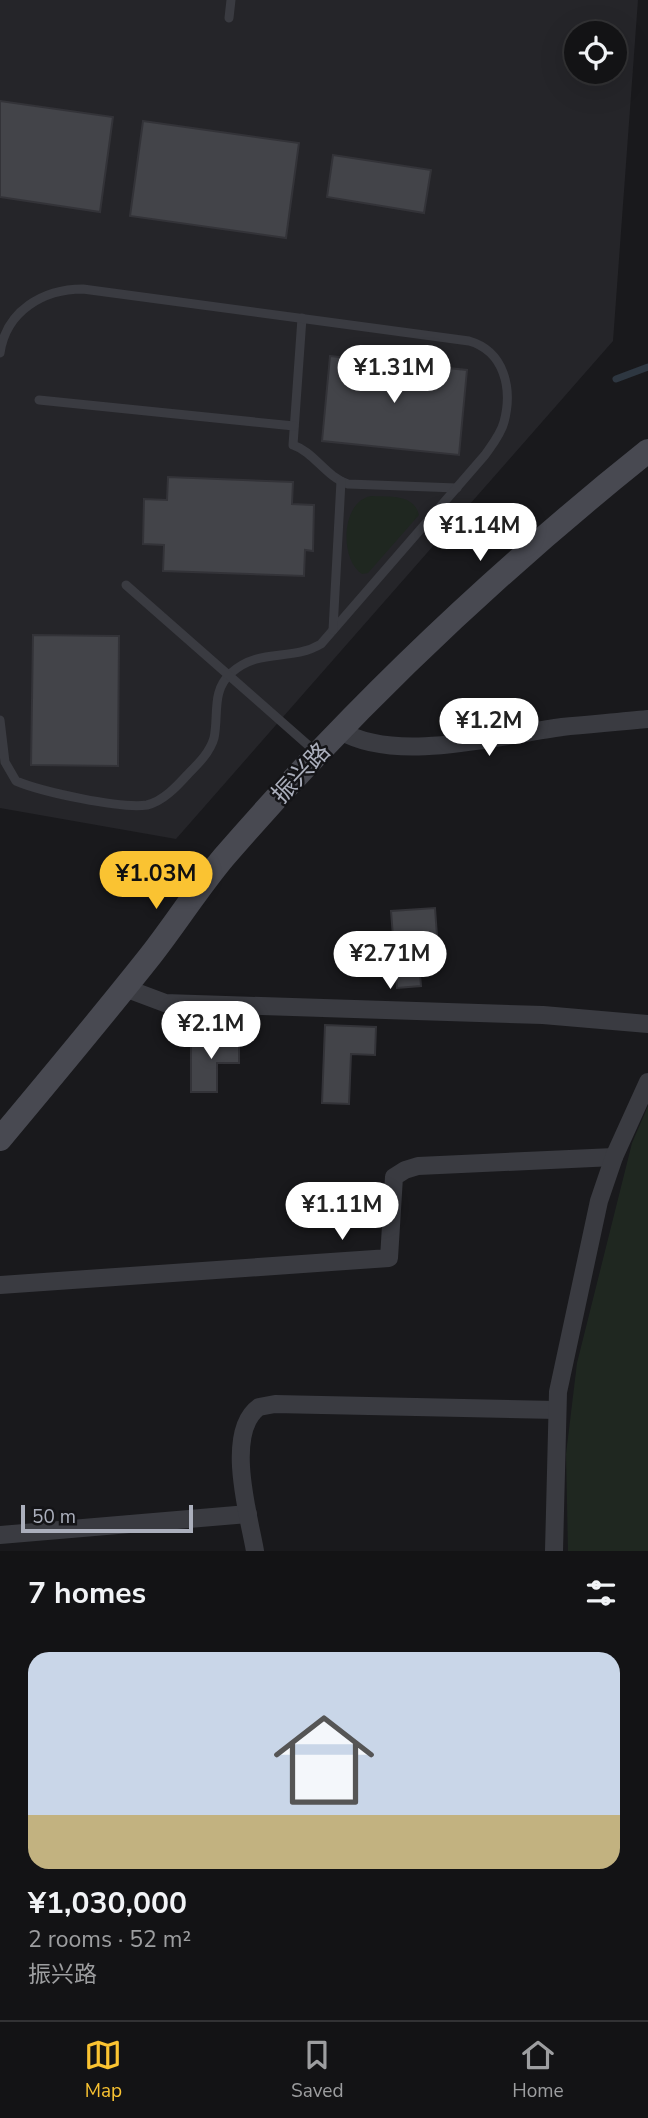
<!DOCTYPE html>
<html lang="en">
<head>
<meta charset="utf-8">
<style>
	:root { --surface:#131315; --page:#1c1c1e; --text:#f1f3f6; --muted:#9d9ea0; --line:#323234; --accent:#fac332 }
	body { margin:0; font-family:"Nunito Sans","Noto Sans SC",sans-serif; background:var(--page); color:var(--text); height:100vh; display:flex; flex-direction:column; font-size:26px; white-space:nowrap }
	* { box-sizing:border-box; margin:0 }
	p { font-size:23px; color:var(--muted) }
	.icon { flex:none; width:38px; height:38px; fill:none; stroke:currentColor; stroke-width:2; stroke-linecap:round; stroke-linejoin:round }
	.map { position:relative; height:1551px; overflow:hidden }
	.panel { display:flex; flex-direction:column; background:var(--surface); flex:1 }
	.panel>* { flex:none }
	.tools { position:absolute; left:564px; top:21px; display:grid; gap:14px }
	.tools a { display:grid; place-items:center; width:63px; height:63px; border-radius:50%; background:var(--surface); box-shadow:0 7px 28px #0002,0 0 0 2px var(--line); font-size:35px }
	.scale { position:absolute; left:21px; bottom:18px; width:172px; box-sizing:border-box; padding-left:7px; border:4px solid #abafbc; border-top:0; font-size:19px; line-height:24px; white-space:nowrap; color:#abafbc; -webkit-text-stroke:5px #141417; paint-order:stroke }
	.price { position:absolute; translate:-50% -60px; padding:0 16px; border-radius:24px; background:#fff; color:#222; font-size:23px; line-height:46px; filter:drop-shadow(0 2px 4px #0008) }
	.price::after { content:''; position:absolute; left:50%; top:42px; width:21px; height:16px; margin-left:-10px; background:inherit; clip-path:polygon(0 0,100% 0,50% 100%) }
	.price.current { background:var(--accent); color:#111 }
	ul { padding:0; list-style:none }
	li { display:grid; align-content:center; gap:14px; height:371px; padding:0 28px }
	li+li { border-top:2px solid var(--line) }
	li span { display:grid; place-items:center; height:217px; border-radius:21px; color:#555 }
	li>.icon { margin-inline-start:auto }
	span .icon { width:126px; height:126px; fill:#fffc; stroke-width:1 }
	li b { font-size:30px }
	h2 { display:flex; justify-content:space-between; align-items:center; height:84px; padding:0 28px; font-size:30px }
	.tabs { display:flex; justify-content:space-around; align-items:center; height:98px; border-top:2px solid var(--line); background:var(--surface); font-size:19px; color:var(--muted) }
	.tabs a { display:grid; justify-items:center; gap:4px }
	.tabs .current { color:var(--accent) }
	.map>svg:first-child { display:block }
	.built { fill:#252529; fill-rule:evenodd }
	.green { fill:#1f2720 }
	.lines { fill:none; stroke-linecap:round; stroke-linejoin:round }
	.stream { stroke:#2e3741; stroke-width:7 }
	.building { fill:#434449; stroke:#333338; stroke-width:2 }
	.lane { stroke:#3a3b41; stroke-width:9 }
	.street { stroke:#3a3b41; stroke-width:18 }
	.secondary { stroke:#484951; stroke-width:24 }
	.labels { text-anchor:middle; dominant-baseline:central; stroke-width:5; stroke-linejoin:round; paint-order:stroke }
	.street-label { font-size:24px; fill:#abafbc; stroke:#141417 }
</style>
</head>
<body>
<div class="map">
<svg width="648" height="1551" viewBox="0 0 648 1551">
	<rect width="100%" height="100%" fill="#19191c"/>
	<path class="built" d="M0,0H638L613,341L176,839L0,808ZM576,33H614V72H576Z"/>
	<g class="green">
		<path d="M372,496C390,497 414,494 419,515L368,573L362,574C339,559 341,500 372,496Z"/>
		<path d="M648,1106V1551H568L566,1454L577,1363L632,1143Z"/>
	</g>
	<g class="lines">
		<path class="stream" d="M616,379L648,367"/>
	</g>
	<g class="building">
		<path d="M0,101L113,117L100,212L0,197Z"/>
		<path d="M143,121L299,143L286,238L130,216Z"/>
		<path d="M333,155L431,170L424,213L327,197Z"/>
		<path d="M330,356L467,370L459,455L322,441Z"/>
		<path d="M168,477L293,482L292,504L314,505L313,551L305,550L304,576L163,571L164,545L143,544L144,499L167,500Z"/>
		<path d="M33,635L119,636L118,766L31,765Z"/>
		<path d="M435,908L437,936L417,938L421,986L397,988L391,911Z"/>
		<path d="M325,1025L376,1027L375,1055L351,1054L349,1104L322,1103Z"/>
		<path d="M191,1038H239V1063H217V1092H191Z"/>
	</g>
	<g class="lines">
		<g class="lane">
			<path d="M229,18L231,0"/>
			<path d="M302,318L293,445C314,452 326,477 348,484L457,488"/>
			<path d="M0,353C6,311 43,289 83,289L469,341C504,351 513,388 504,422C501,434 492,445 485,455L321,644C291,662 260,647 231,673C211,691 219,715 214,738C210,752 199,763 189,773C178,785 164,801 147,805C121,809 42,792 16,781L5,762L0,720"/>
			<path d="M39,400L294,426"/>
			<path d="M126,585L317,753"/>
			<path d="M333,630L341,481"/>
		</g>
		<g class="street">
			<path d="M341,731C396,764 501,735 562,727C591,724 620,722 648,719"/>
			<path d="M125,988L165,1003L543,1015L648,1024"/>
			<path d="M0,1285L389,1258L394,1177L405,1170L418,1166L614,1157"/>
			<path d="M0,1535L248,1514"/>
			<path d="M255,1551C249,1516 224,1432 259,1407L275,1404L557,1410"/>
			<path d="M554,1551L558,1392L599,1201L614,1157L648,1082"/>
		</g>
		<path class="secondary" d="M0,1139C51,1078 102,1017 151,955C176,923 198,888 224,857C352,709 495,573 648,451"/>
	</g>
	<g class="labels">
		<g class="street-label">
			<text transform="translate(301 773) rotate(-47)">振兴路</text>
		</g>
	</g>
</svg>
<div class="tools">
<a><svg class="icon" aria-label="locate" viewBox="0 0 24 24"><circle cx="12" cy="12" r="6"/><path d="M12 2v4M12 18v4M2 12h4M18 12h4"/></svg></a>
</div>
<div class="scale">50 m</div>
<b class="price" style="left:394px;top:405px">¥1.31M</b>
<b class="price" style="left:480px;top:563px">¥1.14M</b>
<b class="price" style="left:489px;top:758px">¥1.2M</b>
<b class="price current" style="left:156px;top:911px">¥1.03M</b>
<b class="price" style="left:390px;top:991px">¥2.71M</b>
<b class="price" style="left:211px;top:1061px">¥2.1M</b>
<b class="price" style="left:342px;top:1242px">¥1.11M</b>
</div>
<section class="panel">
<h2>7 homes<svg class="icon" aria-label="filters" viewBox="0 0 24 24"><path d="M4 7h16M4 17h16"/><circle cx="9" cy="7" r="2"/><circle cx="15" cy="17" r="2"/></svg></h2>
<ul>
<li><span style="background:linear-gradient(#c9d6e8 75%,#c2b280 0)"><svg class="icon" aria-label="home" viewBox="0 0 24 24"><path d="M3 11l9-7 9 7M6 9v11h12V9"/></svg></span><div><b>¥1,030,000</b><p>2 rooms · 52 m²</p><p>振兴路</p></div></li>
</ul>
</section>
<nav class="tabs">
<a class="current"><svg class="icon" aria-label="map" viewBox="0 0 24 24"><path d="M3 6l6-2 6 2 6-2v14l-6 2-6-2-6 2zM9 4v14M15 6v14"/></svg>Map</a>
<a><svg class="icon" aria-label="saved" viewBox="0 0 24 24"><path d="M7 4h10v16l-5-4-5 4z"/></svg>Saved</a>
<a><svg class="icon" aria-label="home" viewBox="0 0 24 24"><path d="M3 11l9-7 9 7M6 9v11h12V9"/></svg>Home</a>
</nav>
</body>
</html>
